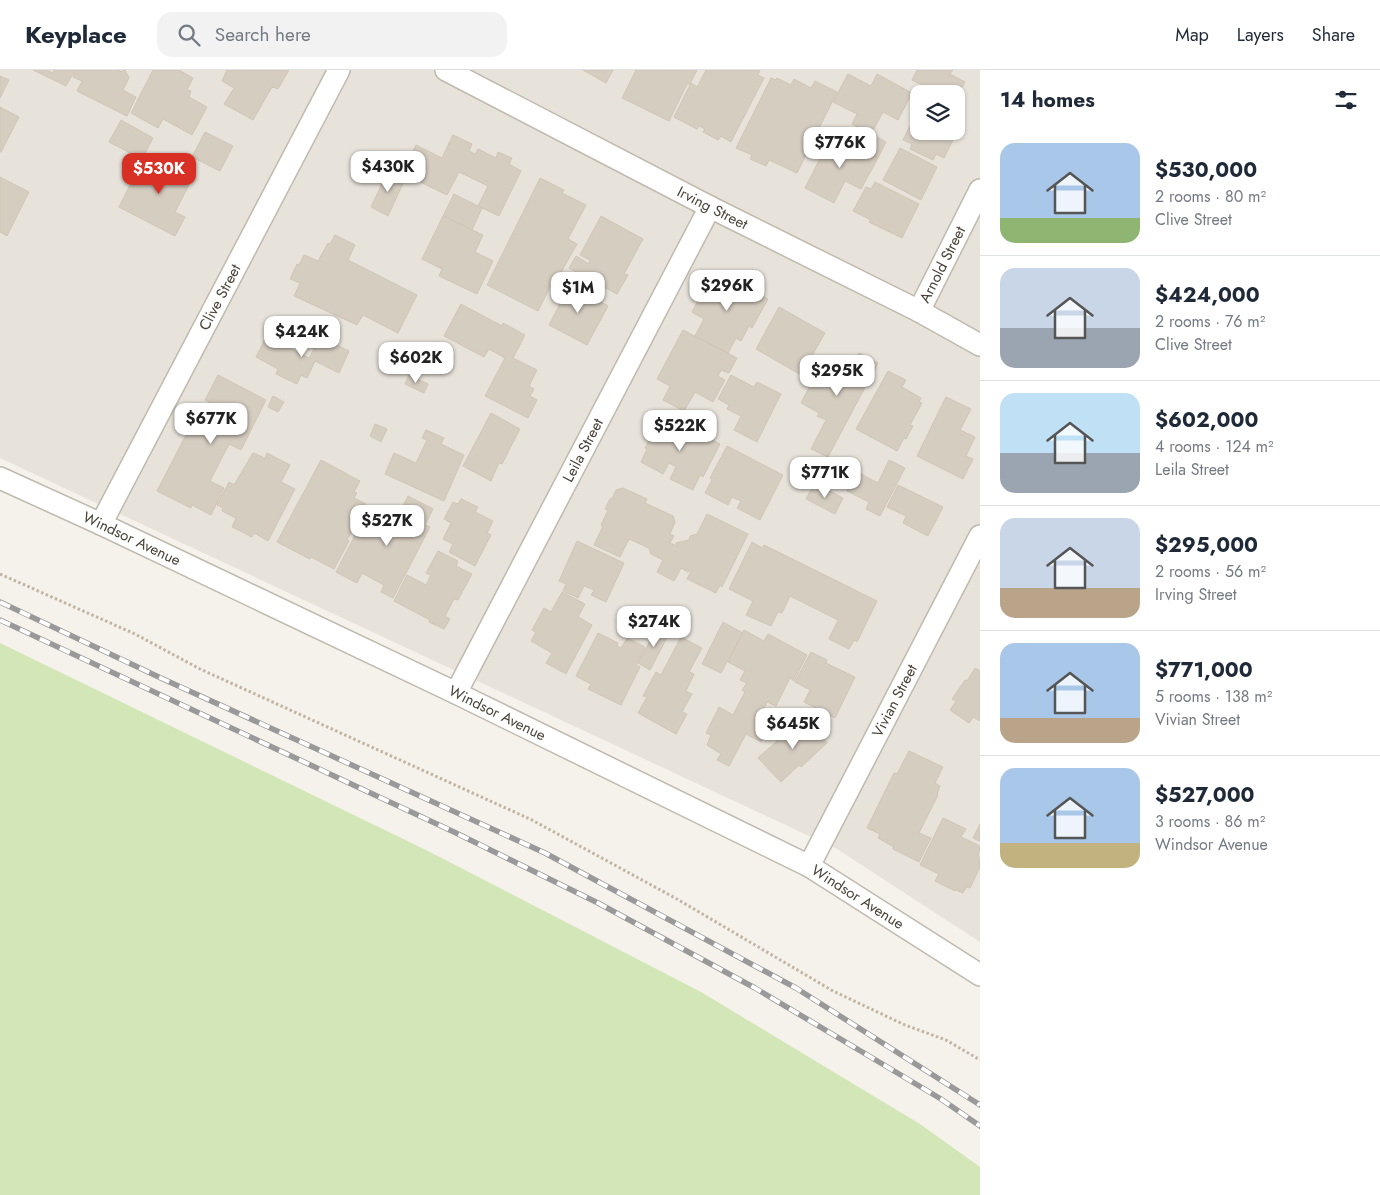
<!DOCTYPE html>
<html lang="en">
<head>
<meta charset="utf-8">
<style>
	:root { --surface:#fff; --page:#f2f2f3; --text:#1f2937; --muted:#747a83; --line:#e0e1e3; --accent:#d93025 }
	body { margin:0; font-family:Jost,sans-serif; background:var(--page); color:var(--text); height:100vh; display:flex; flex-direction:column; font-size:19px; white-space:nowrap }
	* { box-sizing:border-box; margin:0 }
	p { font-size:16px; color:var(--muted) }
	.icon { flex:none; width:28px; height:28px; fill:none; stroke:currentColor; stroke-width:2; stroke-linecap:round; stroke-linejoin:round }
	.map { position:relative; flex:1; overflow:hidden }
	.panel { display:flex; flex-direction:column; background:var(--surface); width:400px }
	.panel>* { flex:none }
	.tools { position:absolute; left:910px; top:15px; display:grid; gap:10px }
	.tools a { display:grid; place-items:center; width:55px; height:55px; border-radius:10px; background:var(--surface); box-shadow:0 1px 4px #0004; font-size:25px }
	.price { position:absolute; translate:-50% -42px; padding:0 11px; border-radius:10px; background:#fff; color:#222; font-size:16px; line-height:32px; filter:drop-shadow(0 1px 2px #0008) }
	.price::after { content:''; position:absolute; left:50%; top:30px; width:15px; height:11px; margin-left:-8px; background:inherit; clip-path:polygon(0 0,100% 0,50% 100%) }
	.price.selected { background:var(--accent); color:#fff }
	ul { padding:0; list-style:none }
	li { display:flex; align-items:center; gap:15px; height:125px; padding:0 20px }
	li+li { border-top:1px solid var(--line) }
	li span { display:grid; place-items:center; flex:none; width:140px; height:100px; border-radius:15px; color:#555 }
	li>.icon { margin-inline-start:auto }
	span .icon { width:60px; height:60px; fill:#fffc; stroke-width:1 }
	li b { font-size:21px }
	h2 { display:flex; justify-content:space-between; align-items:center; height:60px; padding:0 20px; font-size:21px }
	header { display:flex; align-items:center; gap:30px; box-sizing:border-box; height:70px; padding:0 25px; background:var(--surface); border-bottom:1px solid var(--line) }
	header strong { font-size:24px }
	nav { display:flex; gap:28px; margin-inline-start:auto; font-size:18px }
	.search { width:350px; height:45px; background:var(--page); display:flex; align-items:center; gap:12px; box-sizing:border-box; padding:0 18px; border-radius:15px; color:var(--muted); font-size:19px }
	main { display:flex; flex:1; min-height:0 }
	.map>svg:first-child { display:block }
	.residential { fill:#e8e3da; fill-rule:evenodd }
	.green { fill:#d2e6b7 }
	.building { fill:#d6cdc1; stroke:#d0c5b5 }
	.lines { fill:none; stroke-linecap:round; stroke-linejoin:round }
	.minor-casing { stroke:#c0b9ae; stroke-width:24 }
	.path { stroke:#c1b5a1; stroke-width:3; stroke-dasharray:2.5 2.5; stroke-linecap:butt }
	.minor { stroke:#fff; stroke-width:21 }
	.rail-casing { stroke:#999; stroke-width:5.5 }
	.rail { stroke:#fff; stroke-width:4; stroke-dasharray:11; stroke-linecap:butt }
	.labels { text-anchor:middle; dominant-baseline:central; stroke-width:4.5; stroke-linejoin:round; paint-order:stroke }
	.street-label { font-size:15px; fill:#494239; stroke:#fff }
</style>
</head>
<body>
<header>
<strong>Keyplace</strong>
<div class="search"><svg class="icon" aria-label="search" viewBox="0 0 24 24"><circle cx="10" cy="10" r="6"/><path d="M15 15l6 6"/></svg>Search here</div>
<nav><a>Map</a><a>Layers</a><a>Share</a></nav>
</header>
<main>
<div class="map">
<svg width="980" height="1125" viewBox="0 0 980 1125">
	<rect width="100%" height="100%" fill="#f5f2ec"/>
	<path class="residential" d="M0,0H980V872L837,779L0,388ZM919,24H956V61H919Z"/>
	<path class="green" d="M0,573L428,781L701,922L920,1054L980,1097V1125H0Z"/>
	<g class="building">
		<path d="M33,0H47L53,3L54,0H75L66,16Z"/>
		<path d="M76,0H120L119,2L125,0L129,8L123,20L136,27L127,46L77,21L82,11L73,7Z"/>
		<path d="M153,0H179L193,8L187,20L191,21L189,27L207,37L192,65L163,49L158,58L131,43Z"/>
		<path d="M227,0H289L278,19L272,17L253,50L224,34L234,18L222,11Z"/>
		<path d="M583,0H613L606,13Z"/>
		<path d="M636,0H697L690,14H687L669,51L622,28Z"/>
		<path d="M706,0H760L758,5L764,8L731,72L721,66L718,70L703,62L705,59L699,56L697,59L674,47L691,13L697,17Z"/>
		<path d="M917,0H953L950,4L965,12L956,28V24H940L912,10Z"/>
		<path d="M848,4L871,16L877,4L912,23L898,50L883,42L871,64L852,54L857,44L833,32Z"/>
		<path d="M0,6L9,10L0,28Z"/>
		<path d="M771,8L776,10L777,8L791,15L794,9L811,18L815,11L837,22L797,103L769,90L766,96L750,89L752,85L736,78Z"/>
		<path d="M0,37L19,47L1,82H0Z"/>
		<path d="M918,40L919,61H956V59L958,60L944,88L936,84L933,90L910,79L912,74L903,70Z"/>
		<path d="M121,50L153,68L142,89L109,72Z"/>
		<path d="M862,59L886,72L878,88L853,75Z"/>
		<path d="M205,62L233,76L220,101L192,87Z"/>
		<path d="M453,65L472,74L469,81L475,84L478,79L496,88L498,82L512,88L509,94L521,101L499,146L478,136L488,116L459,102L447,125L402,103L416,75L442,88Z"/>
		<path d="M838,67L878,88L861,119L845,111L834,133L805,118L829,71L834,74Z"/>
		<path d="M900,78L937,97L921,130L883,110Z"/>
		<path d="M158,83L185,98L183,102L193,107L175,142L185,147L175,166L119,137L135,105L143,110Z"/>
		<path d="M388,101L405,109L388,146L371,137Z"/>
		<path d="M0,107L29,122L7,166L0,162Z"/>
		<path d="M540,108L564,120L562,123L586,135L568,169L577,174L554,215L552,213L538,241L487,215Z"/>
		<path d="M875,112L919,134L902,168L869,152L871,150L853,141L866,117L871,119Z"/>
		<path d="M454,124L482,138L472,160L443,146Z"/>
		<path d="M443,146L483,165L475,182L493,191L477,224L439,206L442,199L422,189Z"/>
		<path d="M601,146L643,169L624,204L628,205L617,224L569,198L576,186L589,194L590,190L580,185Z"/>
		<path d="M335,165L355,175L348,190L417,225L398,263L363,245L357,255L294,226L300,213L290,209L297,194L299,195L304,185L318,191L328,173L330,174Z"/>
		<path d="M714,201L768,229L752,258L749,256L741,271L736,268L728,283L695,266L704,249L692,242Z"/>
		<path d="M565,213L608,236L587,275L549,255L562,230L557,228Z"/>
		<path d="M461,234L502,256L503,253L525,265L513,288L537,300L529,316L534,319L530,326L537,330L528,348L485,326L505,288L489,279L484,287L444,266Z"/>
		<path d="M779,237L825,263L801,305L756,279Z"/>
		<path d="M683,260L737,288L729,303L721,300L718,306L725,310L713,332L695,322L684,341L663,330L670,316L657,309Z"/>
		<path d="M314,264L349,281L339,303L315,291L307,308L301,305L297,314L276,304L278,299L256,287L266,267L309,288L314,279L308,276Z"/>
		<path d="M859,283L878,293L828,387L811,379L826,350L817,346L819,343L801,333L826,285L851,298Z"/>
		<path d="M888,301L906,310L902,317L921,328L919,332L922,333L910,355L913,356L906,369L904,368L897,381L856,359Z"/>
		<path d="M218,305L266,330L241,380L229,374L210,411L224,418L211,445L192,435L191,438L157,421L188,361L197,366L205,352L200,349L209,332L205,330Z"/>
		<path d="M409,305L428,314L424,323L405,314Z"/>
		<path d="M731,305L754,317L757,312L781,324L757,372L734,360L741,346L727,339L729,335L718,329Z"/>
		<path d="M273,326L284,332L278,342L268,337Z"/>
		<path d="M946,327L971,339L960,360L975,367L966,386L973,389L963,409L917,386Z"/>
		<path d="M491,343L520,359L502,394L499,393L491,411L463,396Z"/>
		<path d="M662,345L720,374L703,407L700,405L693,420L670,409L676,397L669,393L663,404L641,392L647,379L645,378Z"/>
		<path d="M375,354L387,359L381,372L370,366Z"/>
		<path d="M426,360L444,368L441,374L464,385L444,431L385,404L394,383L416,393L427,370L422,368Z"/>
		<path d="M727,376L783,405L760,450L737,438L741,431L732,427L728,435L705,423L712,410L710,408Z"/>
		<path d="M253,383L265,388L267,383L290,395L281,412L295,419L268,471L254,463L252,467L232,457L236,448L222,441L223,438L217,435L229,412L234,415Z"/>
		<path d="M321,390L360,411L354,422L357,423L354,428L366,434L347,470L349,471L334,499L311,487L310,489L277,472Z"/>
		<path d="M889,390L905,398L880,446L866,439L869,432L847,421L857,402L878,413Z"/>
		<path d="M815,413L843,428L835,444L806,429Z"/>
		<path d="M898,415L943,437L928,466L903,453L906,446L887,437Z"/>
		<path d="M623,418L647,429L645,433L673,446L675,452L670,464L674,466L670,473L677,476L676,473L689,470L690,466L697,464L707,444L748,464L722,517L720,515L716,523L687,509L692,500L688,502L681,498L674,511L657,502L663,490L651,484L649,478L629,469L620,487L594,475L603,456L601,455L608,440L605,439L610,429H612L616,420Z"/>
		<path d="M408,426L433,439L425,455L430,457L393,528L381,522L384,515L362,503L357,513L336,502L363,450L367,452L370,445L392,457Z"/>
		<path d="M461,429L478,437L475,442L493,451L487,463L491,465L475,496L449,482L453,474L443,469L451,453L444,449L453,432L458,434Z"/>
		<path d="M577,471L624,493L606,532L591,525L594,520L584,516L578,528L563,521L566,514L559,511Z"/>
		<path d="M752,472L762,478L764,475L877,531L857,572L854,570L849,579L829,569L838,550L790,526L782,543L778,542L771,556L746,545L753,531L729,519Z"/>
		<path d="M438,481L458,491L456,496L472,504L458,530L454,529L445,546L450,549L444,559L429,552L430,550L394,531L407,505L426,515L431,505L426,503Z"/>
		<path d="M562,522L585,534L578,547L592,555L566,604L546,593L552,583L531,571L536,562L532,560L544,538L551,542Z"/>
		<path d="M723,552L743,563L721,603L702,594Z"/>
		<path d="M658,556L670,562L650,600L638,593Z"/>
		<path d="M744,560L764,571L768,564L807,585L794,611L790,608L776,636L767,632L763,641L774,647L761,672L746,664L729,696L717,690L721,684L707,675L711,665L706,663L719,637L733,645L745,622L742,620L747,613L740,610L745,601L728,592Z"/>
		<path d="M598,563L618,573L617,576L621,578L627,568L645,577L636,595L640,597L621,635L588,619L591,614L576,606Z"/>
		<path d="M681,567L702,578L689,602L694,604L686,621L692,624L682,642L687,644L676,664L638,643L647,627L643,626L656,602L661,605Z"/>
		<path d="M811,582L827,590L826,593L855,607L835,648L804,632L810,620L795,612Z"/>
		<path d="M975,598L980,601V651L973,647L969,653L950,640L956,631L952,629L965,610L967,611Z"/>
		<path d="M804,647L827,673L801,697L799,695L781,712L758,688Z"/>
		<path d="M909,681L943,697L935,713L940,716L937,724L938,725L919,763L931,768L919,792L893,779L894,777L878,768L880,764L867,758L894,703L897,704Z"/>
		<path d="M943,748L966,759L961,767L980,776L978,787L980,788V797L970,818L966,817L963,823L956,820L955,821L935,811L939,804L920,795Z"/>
		<path d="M980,754V769L979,771L973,768Z"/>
	</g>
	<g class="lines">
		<defs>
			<g id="minor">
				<path id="s1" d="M446,0L710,137L919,241L980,275"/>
				<path id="s2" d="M919,241L980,120"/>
				<path id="s3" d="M0,408L101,454L456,623L809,796L980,905"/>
				<path id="s4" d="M101,454L339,0"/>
				<path id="s5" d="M456,623L710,137"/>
				<path id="s6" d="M809,796L980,466"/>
			</g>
		</defs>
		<use href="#minor" class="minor-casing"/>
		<path class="path" d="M0,504L135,564L200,599L532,750L677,829L833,921L905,955L946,970L980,990"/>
		<use href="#minor" class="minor"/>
		<defs>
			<g id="rail">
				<path d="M0,532L163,609L545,783L796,918L980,1035"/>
				<path d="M0,550L454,762L598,833L755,918L941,1029L980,1056"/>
			</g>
		</defs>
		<use href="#rail" class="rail-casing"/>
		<use href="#rail" class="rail"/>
	</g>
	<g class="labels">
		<g class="street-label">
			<text stroke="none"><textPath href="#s1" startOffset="300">Irving Street</textPath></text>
			<text stroke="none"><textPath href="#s2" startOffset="52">Arnold Street</textPath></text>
			<text stroke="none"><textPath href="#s4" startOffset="256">Clive Street</textPath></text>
			<text stroke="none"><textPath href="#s5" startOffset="274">Leila Street</textPath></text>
			<text stroke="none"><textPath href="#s3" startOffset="145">Windsor Avenue</textPath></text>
			<text stroke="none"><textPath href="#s6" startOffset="186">Vivian Street</textPath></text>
			<text stroke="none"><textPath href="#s3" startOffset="550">Windsor Avenue</textPath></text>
			<text stroke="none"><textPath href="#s3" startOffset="955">Windsor Avenue</textPath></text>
		</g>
	</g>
</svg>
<div class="tools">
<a><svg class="icon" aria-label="layers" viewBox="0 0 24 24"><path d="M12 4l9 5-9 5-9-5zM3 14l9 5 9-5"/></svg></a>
</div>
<b class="price" style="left:840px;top:99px">$776K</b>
<b class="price" style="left:388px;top:123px">$430K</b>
<b class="price selected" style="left:159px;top:125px">$530K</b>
<b class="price" style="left:727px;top:242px">$296K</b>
<b class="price" style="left:578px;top:244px">$1M</b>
<b class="price" style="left:302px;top:288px">$424K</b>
<b class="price" style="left:416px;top:314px">$602K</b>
<b class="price" style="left:837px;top:327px">$295K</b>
<b class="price" style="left:211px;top:375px">$677K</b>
<b class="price" style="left:680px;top:382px">$522K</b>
<b class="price" style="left:825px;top:429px">$771K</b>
<b class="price" style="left:387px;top:477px">$527K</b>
<b class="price" style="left:654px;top:578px">$274K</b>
<b class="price" style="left:793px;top:680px">$645K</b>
</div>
<section class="panel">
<h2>14 homes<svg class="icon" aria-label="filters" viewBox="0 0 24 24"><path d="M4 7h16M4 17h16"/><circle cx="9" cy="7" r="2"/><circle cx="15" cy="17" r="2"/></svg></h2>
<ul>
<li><span style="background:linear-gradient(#a9c7e8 75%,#8fb573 0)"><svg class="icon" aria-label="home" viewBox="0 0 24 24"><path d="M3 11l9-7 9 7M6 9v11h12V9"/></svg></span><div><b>$530,000</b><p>2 rooms · 80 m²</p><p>Clive Street</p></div></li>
<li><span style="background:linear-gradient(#c9d6e8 60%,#9aa5b1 0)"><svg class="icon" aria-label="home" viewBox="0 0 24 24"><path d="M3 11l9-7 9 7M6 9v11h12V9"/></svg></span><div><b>$424,000</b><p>2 rooms · 76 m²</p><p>Clive Street</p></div></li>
<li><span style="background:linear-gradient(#bfe0f5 60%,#9aa5b1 0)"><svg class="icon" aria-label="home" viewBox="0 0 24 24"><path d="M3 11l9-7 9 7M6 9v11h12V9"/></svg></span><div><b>$602,000</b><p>4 rooms · 124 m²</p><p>Leila Street</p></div></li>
<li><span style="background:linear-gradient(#c9d6e8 70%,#b9a48a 0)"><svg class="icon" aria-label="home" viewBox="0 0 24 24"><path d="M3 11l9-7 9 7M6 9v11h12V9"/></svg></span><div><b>$295,000</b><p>2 rooms · 56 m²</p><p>Irving Street</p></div></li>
<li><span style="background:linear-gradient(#a9c7e8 75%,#b9a48a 0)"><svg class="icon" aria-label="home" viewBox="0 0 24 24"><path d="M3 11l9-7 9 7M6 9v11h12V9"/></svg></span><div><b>$771,000</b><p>5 rooms · 138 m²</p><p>Vivian Street</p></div></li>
<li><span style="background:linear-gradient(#a9c7e8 75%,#c2b280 0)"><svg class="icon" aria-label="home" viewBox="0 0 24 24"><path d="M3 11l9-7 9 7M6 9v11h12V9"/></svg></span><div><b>$527,000</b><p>3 rooms · 86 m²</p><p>Windsor Avenue</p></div></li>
</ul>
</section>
</main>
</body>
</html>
